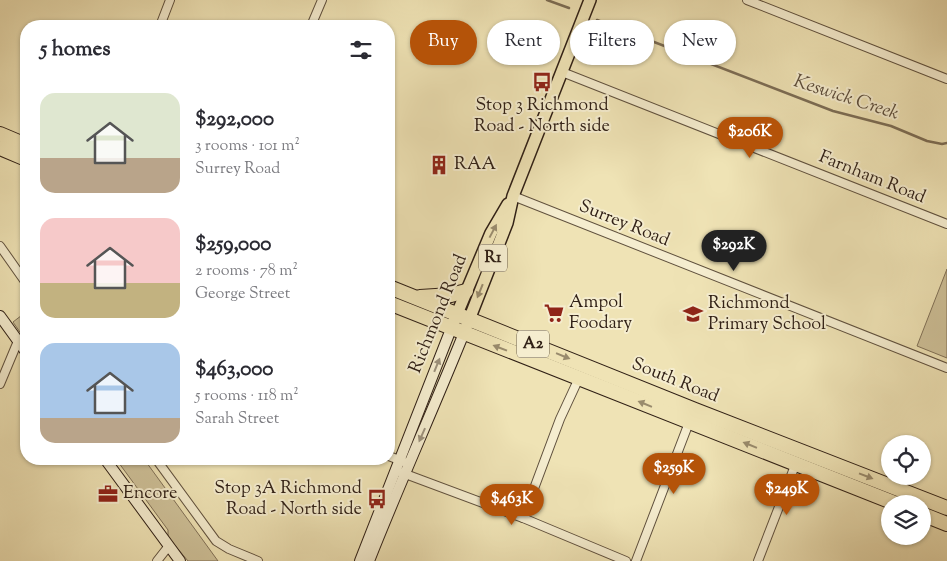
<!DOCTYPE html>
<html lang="en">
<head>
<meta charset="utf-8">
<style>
	:root { --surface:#fff; --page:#f7f7f7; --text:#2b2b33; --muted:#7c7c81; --accent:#b45309 }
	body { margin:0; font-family:"Sorts Mill Goudy",serif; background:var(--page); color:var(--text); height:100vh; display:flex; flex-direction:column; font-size:19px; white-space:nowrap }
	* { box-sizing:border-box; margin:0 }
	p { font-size:16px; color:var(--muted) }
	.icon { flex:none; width:28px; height:28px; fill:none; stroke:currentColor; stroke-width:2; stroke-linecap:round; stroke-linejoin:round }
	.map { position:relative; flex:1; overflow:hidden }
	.details { position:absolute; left:20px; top:20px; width:375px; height:445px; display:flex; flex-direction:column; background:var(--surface); border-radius:20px; box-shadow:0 1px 4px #0004 }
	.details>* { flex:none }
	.hud { position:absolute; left:410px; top:20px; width:461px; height:45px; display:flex; gap:10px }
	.tools { position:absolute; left:881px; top:435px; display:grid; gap:10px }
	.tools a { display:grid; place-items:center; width:50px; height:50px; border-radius:50%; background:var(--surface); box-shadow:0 1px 4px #0004; font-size:25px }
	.price { position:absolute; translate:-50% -42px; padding:0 11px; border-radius:18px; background:var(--accent); color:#fff; font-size:16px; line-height:32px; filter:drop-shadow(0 1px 2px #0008) }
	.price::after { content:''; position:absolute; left:50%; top:30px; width:15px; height:11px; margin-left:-8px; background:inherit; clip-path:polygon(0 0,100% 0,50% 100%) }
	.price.active { background:#222; color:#fff }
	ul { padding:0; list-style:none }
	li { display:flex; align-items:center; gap:15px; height:125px; padding:0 20px }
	li span { display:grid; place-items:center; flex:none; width:140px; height:100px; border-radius:15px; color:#555 }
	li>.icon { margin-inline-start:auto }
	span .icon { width:60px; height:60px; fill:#fffc; stroke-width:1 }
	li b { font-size:21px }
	h2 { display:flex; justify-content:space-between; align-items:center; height:60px; padding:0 20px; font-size:21px }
	.tag { padding:0 18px; border-radius:22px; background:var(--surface); box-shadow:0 1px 4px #0004; font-size:18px; line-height:45px }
	.tag.active { background:var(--accent); color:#fff }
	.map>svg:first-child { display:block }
	.green { fill:#cfc29a; stroke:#807158 }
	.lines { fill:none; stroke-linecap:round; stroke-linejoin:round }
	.stream { stroke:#7c6d55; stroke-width:2.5 }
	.street-casing { stroke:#60513e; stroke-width:10 }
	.secondary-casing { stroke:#302016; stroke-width:12 }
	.primary-casing { stroke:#302016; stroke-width:14 }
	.highway-casing { stroke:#302016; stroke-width:16 }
	.street { stroke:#f5edcf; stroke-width:8 }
	.secondary { stroke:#f5edcf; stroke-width:10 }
	.primary { stroke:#efe3b5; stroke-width:11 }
	.highway { stroke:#efe3b5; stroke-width:14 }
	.oneway { fill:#998b6d }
	.oneway2 { fill:#9c917c }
	.labels { text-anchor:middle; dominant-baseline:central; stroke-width:4; stroke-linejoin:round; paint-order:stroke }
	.shield { fill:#f5edcf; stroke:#6b5e4e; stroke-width:1 }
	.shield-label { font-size:16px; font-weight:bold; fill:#302016 }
	.poi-label { font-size:18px; fill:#302016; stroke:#f5edcf; text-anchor:start }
	.street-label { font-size:18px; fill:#302016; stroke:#f5edcf }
	.water-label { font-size:19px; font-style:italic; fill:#5c4d3b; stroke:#f5edcf }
</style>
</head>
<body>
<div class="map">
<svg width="947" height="561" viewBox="0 0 947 561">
	<rect width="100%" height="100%" fill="#efe3b5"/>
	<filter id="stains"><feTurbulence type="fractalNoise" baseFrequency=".004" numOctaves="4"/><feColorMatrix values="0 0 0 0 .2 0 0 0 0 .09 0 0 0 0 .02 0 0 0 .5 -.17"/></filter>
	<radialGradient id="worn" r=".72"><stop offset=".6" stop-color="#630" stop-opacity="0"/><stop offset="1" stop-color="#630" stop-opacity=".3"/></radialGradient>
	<g class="green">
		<path d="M947,269V358L917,346Z"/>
		<path d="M26,312V341L13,322Z"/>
		<path d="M116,459H144L218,561H188L168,537V530Z"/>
	</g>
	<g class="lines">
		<g class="stream">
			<path d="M547,0L569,8"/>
			<path d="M597,20L833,111L891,126L927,141L942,144L947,143"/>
		</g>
		<defs>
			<g id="street">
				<path d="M747,0L947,79"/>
				<path d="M160,26L170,0"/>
				<path d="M311,26L322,0"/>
				<path d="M562,72L947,224"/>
				<path d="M513,196L947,368"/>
				<path d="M0,246L26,283"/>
				<path d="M0,384L18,341"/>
				<path d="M389,456L409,464"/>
				<path d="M156,459L216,541L229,549L258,561"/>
				<path d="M400,472L523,518L626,561"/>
				<path d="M523,518L560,419L579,378"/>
				<path d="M157,561L168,547"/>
				<path d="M636,561L690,420"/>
				<path d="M758,561L796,463"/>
			</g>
			<g id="secondary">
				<path d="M0,316L26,352"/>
				<path d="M105,459L180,561"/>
				<path d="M360,561L451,329"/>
				<path d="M369,561C399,485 433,410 464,333"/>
			</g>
			<g id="primary">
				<path d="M454,321L491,233L508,204"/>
				<path d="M467,325L507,223L513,196L590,0"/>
			</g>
			<g id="highway">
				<path d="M0,134L26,145"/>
				<path d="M0,148L26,159"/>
				<path d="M389,287L695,410L947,508"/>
				<path d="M420,297L451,295L466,291"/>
				<path d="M389,303L897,504"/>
				<path d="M922,514L947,524"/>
			</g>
		</defs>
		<use href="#street" class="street-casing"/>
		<use href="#secondary" class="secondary-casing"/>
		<use href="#primary" class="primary-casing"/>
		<use href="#highway" class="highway-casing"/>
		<use href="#street" class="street"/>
		<use href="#secondary" class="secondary"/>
		<use href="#primary" class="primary"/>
		<use href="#highway" class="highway"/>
	</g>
	<defs><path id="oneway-solid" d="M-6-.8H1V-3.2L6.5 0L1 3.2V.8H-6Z" transform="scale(1.25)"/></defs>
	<g class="oneway">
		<use href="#oneway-solid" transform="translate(493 231) rotate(-62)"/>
		<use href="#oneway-solid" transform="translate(480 291) rotate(112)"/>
		<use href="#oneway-solid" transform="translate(500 348) rotate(-159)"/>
		<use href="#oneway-solid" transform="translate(563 356) rotate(22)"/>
		<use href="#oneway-solid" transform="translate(645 404) rotate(-158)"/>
		<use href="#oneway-solid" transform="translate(750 445) rotate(-158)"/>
		<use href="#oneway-solid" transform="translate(866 476) rotate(21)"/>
	</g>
	<g class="oneway2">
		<use href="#oneway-solid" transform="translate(437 365) rotate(-68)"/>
		<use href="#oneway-solid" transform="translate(422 435) rotate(114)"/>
	</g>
	<defs>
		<symbol id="bus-bare" viewBox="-9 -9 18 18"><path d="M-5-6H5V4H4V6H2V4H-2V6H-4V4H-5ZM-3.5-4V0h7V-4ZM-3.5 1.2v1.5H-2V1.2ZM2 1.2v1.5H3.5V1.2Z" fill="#8f2418" stroke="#f5edcf" stroke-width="2.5" paint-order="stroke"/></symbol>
		<symbol id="building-bare" viewBox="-9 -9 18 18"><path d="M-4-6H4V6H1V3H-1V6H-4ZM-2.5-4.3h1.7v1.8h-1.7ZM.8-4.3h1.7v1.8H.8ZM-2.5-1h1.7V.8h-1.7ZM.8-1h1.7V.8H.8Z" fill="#8f2418" stroke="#f5edcf" stroke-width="2.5" paint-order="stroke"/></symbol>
		<symbol id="supermarket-bare" viewBox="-9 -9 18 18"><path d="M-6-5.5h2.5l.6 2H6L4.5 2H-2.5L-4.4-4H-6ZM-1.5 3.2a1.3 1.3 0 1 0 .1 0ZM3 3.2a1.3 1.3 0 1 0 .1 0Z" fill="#8f2418" stroke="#f5edcf" stroke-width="2.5" paint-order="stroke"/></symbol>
		<symbol id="school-bare" viewBox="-9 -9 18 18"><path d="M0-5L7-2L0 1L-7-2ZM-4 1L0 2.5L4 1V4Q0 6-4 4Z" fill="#8f2418" stroke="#f5edcf" stroke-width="2.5" paint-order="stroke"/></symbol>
		<symbol id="office-bare" viewBox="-9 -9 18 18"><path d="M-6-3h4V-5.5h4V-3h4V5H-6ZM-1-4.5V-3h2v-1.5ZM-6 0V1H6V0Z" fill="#8f2418" stroke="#f5edcf" stroke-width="2.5" paint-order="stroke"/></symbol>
	</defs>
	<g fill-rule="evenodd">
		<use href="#bus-bare" x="528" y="68" width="28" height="28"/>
		<use href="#building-bare" x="425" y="151" width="28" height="28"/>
		<use href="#supermarket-bare" x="540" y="299" width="28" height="28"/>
		<use href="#school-bare" x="679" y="300" width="28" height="28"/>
		<use href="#office-bare" x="94" y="480" width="28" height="28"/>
		<use href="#bus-bare" x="363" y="485" width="28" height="28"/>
	</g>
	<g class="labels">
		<g class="shield">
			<rect x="479" y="244.5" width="28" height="27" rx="4"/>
			<rect x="517" y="330.5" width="32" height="27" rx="4"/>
		</g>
		<g class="shield-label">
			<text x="493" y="258">R1</text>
			<text x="533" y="344">A2</text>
		</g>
		<g class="poi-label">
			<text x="542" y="106" text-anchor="middle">Stop 3 Richmond<tspan x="542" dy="21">Road - North side</tspan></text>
			<text x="454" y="165">RAA</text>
			<text x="569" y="303">Ampol<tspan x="569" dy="21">Foodary</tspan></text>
			<text x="708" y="304">Richmond<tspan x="708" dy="21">Primary School</tspan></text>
			<text x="362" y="489" text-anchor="end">Stop 3A Richmond<tspan x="362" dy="21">Road - North side</tspan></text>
			<text x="123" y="494">Encore</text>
		</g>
		<g class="street-label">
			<text transform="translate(872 178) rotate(22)">Farnham Road</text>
			<text transform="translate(624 224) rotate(22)">Surrey Road</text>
			<text transform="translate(439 314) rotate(-68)">Richmond Road</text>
			<text transform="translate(675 381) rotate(22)">South Road</text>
		</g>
		<g class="water-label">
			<text transform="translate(846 98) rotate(18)">Keswick Creek</text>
		</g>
	</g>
	<rect width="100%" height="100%" filter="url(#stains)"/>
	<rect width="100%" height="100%" fill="url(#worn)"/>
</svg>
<div class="tools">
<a><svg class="icon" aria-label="locate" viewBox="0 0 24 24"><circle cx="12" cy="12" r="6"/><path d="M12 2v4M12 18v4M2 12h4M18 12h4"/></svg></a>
<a><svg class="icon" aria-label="layers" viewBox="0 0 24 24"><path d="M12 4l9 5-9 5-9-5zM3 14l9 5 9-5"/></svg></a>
</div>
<b class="price" style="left:750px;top:159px">$206K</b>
<b class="price active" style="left:734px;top:272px">$292K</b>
<b class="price" style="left:674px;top:495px">$259K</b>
<b class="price" style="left:787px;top:516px">$249K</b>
<b class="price" style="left:512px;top:526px">$463K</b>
<div class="hud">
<a class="tag active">Buy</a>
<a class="tag">Rent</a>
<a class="tag">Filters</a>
<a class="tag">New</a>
</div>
<section class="details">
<h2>5 homes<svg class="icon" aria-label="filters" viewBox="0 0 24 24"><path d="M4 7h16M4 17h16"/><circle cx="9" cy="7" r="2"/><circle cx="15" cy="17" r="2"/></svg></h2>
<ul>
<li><span style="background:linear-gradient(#dfe7d0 65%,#b9a48a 0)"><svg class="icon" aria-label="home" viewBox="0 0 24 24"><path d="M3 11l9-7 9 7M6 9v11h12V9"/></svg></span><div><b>$292,000</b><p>3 rooms · 101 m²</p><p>Surrey Road</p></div></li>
<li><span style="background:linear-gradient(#f6c9c9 65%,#c2b280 0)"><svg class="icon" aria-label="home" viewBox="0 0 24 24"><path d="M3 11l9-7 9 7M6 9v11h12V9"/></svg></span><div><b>$259,000</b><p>2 rooms · 78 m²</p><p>George Street</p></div></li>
<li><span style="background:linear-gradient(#a9c7e8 75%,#b9a48a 0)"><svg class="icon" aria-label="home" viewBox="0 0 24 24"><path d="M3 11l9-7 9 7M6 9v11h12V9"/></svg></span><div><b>$463,000</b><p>5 rooms · 118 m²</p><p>Sarah Street</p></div></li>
</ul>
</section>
</div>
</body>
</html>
